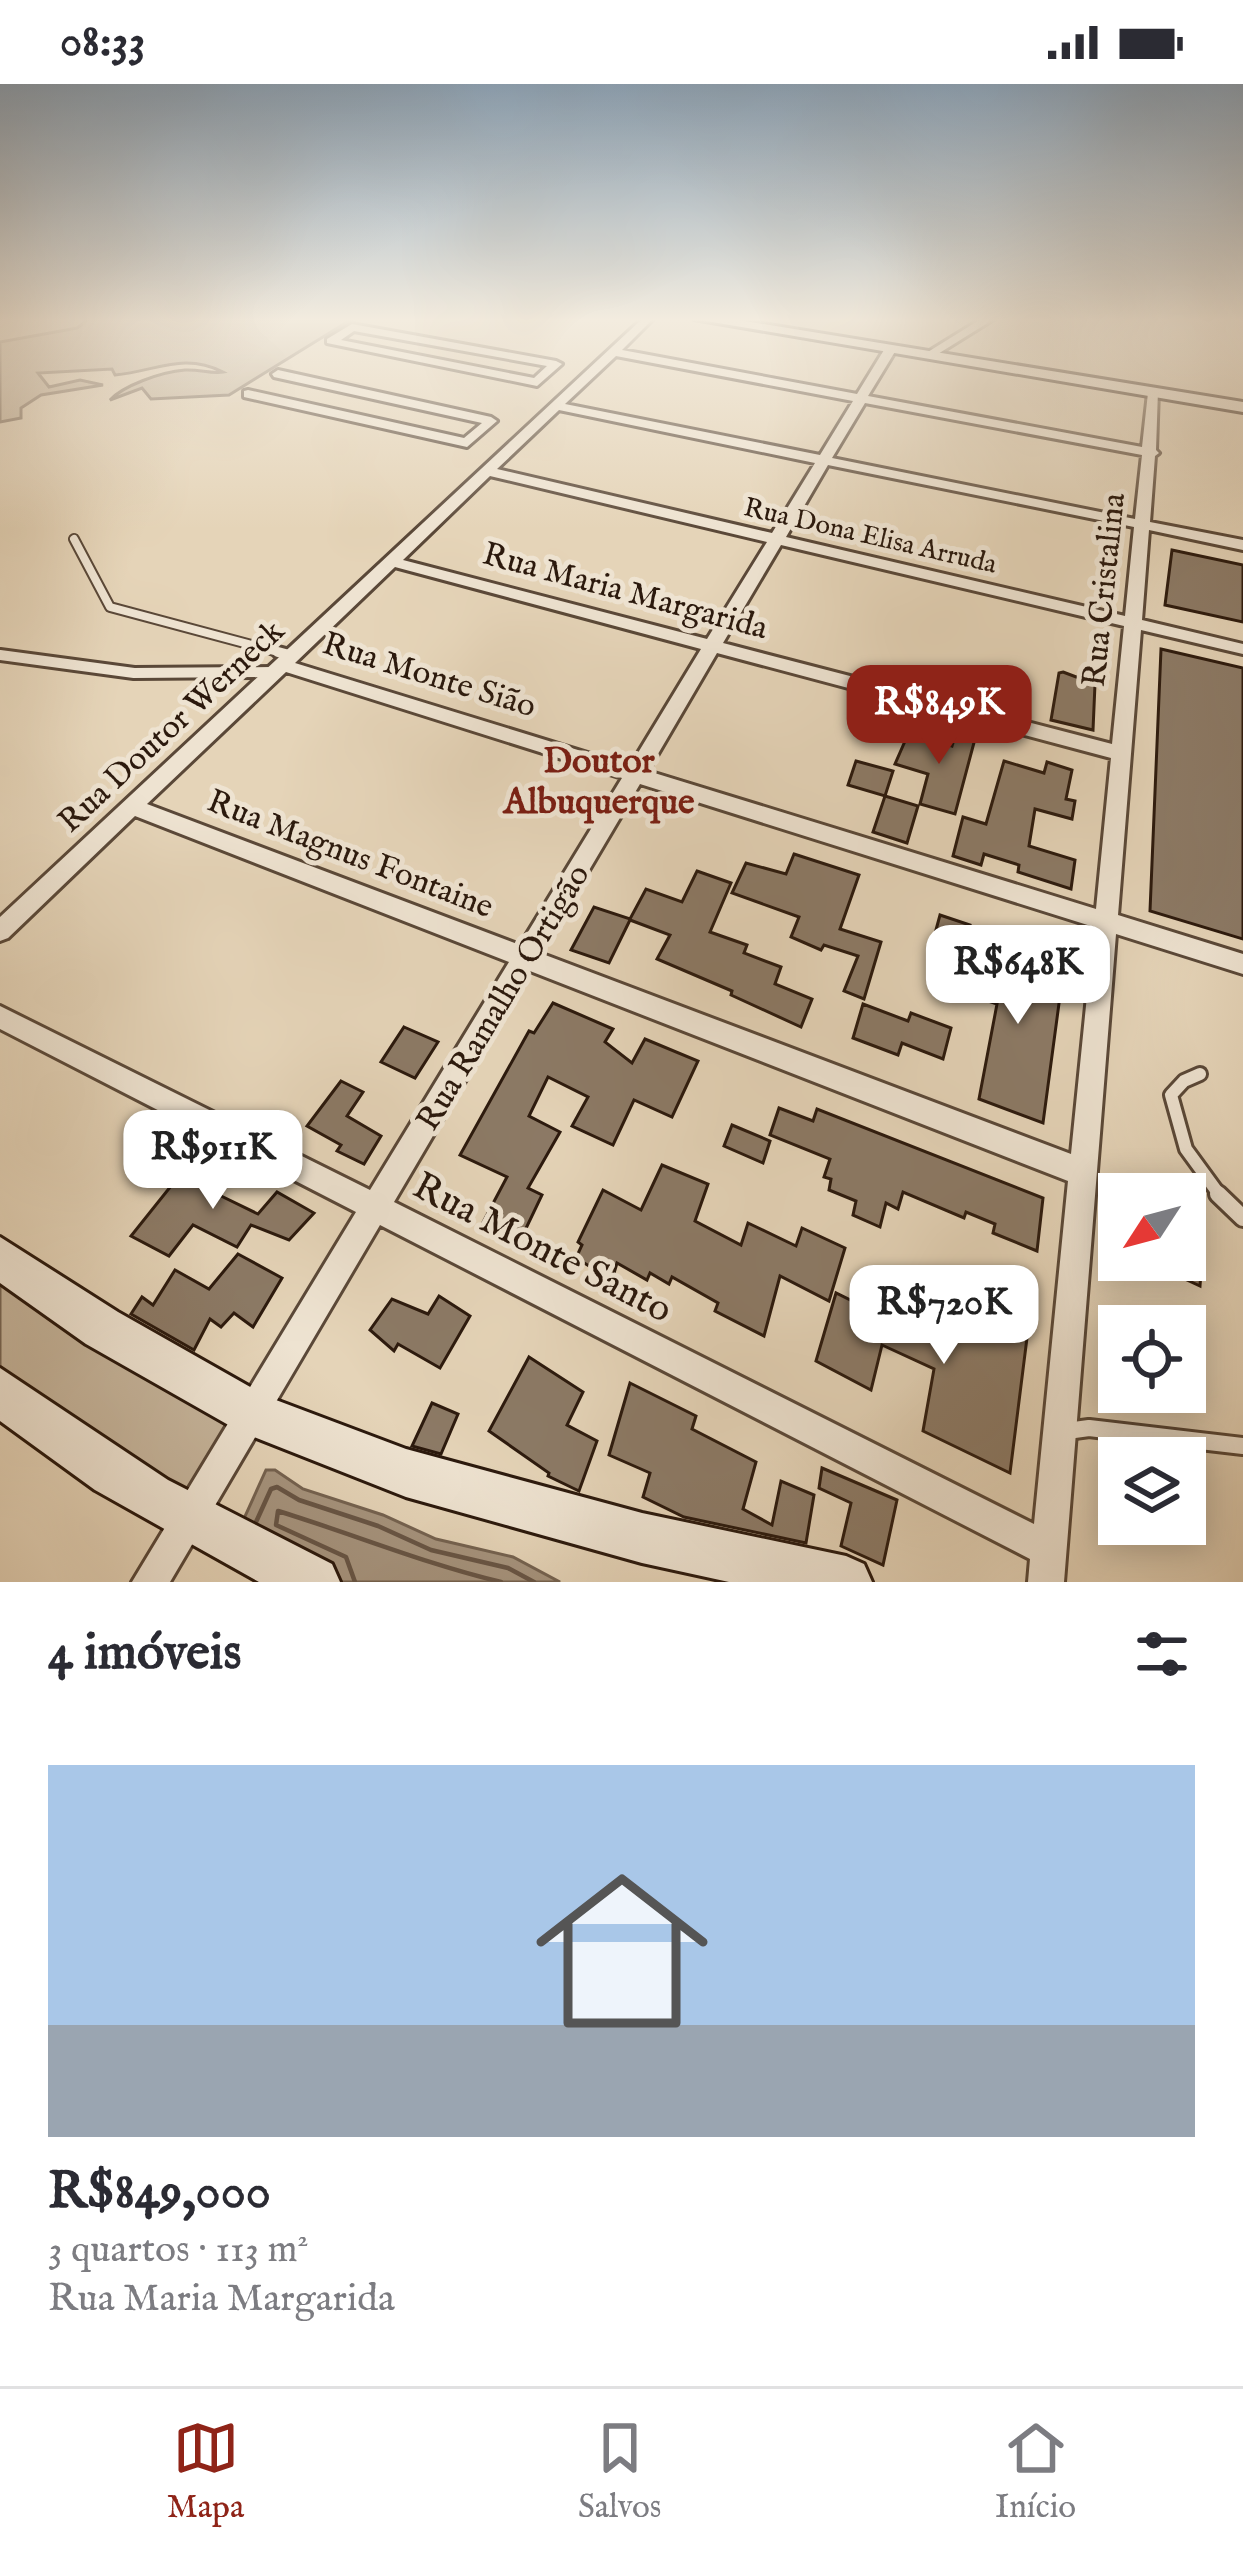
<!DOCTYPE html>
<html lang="pt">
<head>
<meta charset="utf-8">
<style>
	:root { --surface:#fff; --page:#f2f2f3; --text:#2b2b33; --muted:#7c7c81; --line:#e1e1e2; --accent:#8f2418 }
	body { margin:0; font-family:"IM FELL English",serif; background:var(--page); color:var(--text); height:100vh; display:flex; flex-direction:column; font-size:45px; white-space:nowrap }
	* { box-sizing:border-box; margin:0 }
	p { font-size:39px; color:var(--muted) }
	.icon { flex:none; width:66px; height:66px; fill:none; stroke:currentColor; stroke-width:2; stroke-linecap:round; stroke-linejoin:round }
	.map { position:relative; height:1498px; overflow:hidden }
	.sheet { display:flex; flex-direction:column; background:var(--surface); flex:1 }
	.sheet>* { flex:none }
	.needle { width:78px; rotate:234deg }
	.fabs { position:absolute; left:1098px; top:1089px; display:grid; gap:24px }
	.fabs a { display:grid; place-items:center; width:108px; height:108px; border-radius:0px; background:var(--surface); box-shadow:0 6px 30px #0003; font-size:60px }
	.price { position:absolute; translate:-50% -102px; padding:0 27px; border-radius:24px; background:#fff; color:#222; font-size:39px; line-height:78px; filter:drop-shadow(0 3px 6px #0008) }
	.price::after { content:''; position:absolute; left:50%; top:72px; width:36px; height:27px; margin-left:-18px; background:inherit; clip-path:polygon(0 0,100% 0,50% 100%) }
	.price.active { background:var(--accent); color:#fff }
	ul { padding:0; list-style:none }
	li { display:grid; align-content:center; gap:24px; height:636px; padding:0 48px }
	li+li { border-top:3px solid var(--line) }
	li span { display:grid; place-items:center; height:372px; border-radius:0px; color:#555 }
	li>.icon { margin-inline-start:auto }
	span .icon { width:216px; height:216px; fill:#fffc; stroke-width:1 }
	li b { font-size:51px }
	h2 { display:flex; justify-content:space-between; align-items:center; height:144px; padding:0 48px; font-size:51px }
	.status { display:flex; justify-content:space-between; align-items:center; height:84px; padding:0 60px; background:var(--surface); direction:ltr }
	.status svg { height:33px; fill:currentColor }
	.tab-bar { display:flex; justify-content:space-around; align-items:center; height:168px; border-top:3px solid var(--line); background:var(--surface); font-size:33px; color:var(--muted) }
	.tab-bar a { display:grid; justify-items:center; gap:6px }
	.tab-bar .active { color:var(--accent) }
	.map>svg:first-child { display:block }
	.green { fill:#c5b49b; stroke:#786654; stroke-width:3 }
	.water { fill:#a6947e; stroke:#756351; stroke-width:3 }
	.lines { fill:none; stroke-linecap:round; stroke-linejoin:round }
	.shore { stroke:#685646; stroke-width:4.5 }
	.building { fill:#8c7a66; stroke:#2b190d; stroke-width:3 }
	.lane-far3-casing { stroke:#5a4838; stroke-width:12 }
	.lane-far2-casing { stroke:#5a4838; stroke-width:16 }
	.lane-far1-casing { stroke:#5a4838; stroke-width:18 }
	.lane-casing { stroke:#5a4838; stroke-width:22 }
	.street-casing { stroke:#5a4838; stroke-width:6 }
	.secondary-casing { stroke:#2b190d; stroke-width:6 }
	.lane-far3 { stroke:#eee3d1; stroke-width:8 }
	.lane-far2 { stroke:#eee3d1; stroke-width:10 }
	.lane-far1 { stroke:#eee3d1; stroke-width:12 }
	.lane { stroke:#eee3d1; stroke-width:16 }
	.street { fill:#eee3d1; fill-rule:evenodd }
	.secondary { fill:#eee3d1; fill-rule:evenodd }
	.labels { text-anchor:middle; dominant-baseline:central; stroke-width:10; stroke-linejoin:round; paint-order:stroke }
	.far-street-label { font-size:27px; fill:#2b190d; stroke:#eee3d1 }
	.street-label { font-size:33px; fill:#2b190d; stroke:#eee3d1 }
	.neighbourhood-label { font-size:36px; font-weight:bold; fill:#7a1f14; stroke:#eee3d1 }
	.near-street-label { font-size:39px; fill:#2b190d; stroke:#eee3d1 }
</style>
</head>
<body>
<div class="status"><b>08:33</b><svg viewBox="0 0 49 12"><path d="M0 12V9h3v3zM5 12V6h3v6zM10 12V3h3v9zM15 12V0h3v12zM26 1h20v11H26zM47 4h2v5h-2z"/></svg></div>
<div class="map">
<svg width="1243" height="1498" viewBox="0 0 1243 1498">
	<rect width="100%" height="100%" fill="#e5d4b8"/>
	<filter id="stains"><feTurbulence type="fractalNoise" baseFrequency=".00167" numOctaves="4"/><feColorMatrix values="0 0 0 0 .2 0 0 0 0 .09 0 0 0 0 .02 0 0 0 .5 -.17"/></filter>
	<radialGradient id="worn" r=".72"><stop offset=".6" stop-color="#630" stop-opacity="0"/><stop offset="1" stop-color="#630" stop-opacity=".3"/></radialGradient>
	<g class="green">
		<path d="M89,235H352L229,311L151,315L142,304L110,316C123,302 160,288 185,286C199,285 211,290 223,288C183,268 157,287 115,291L112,285L38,289L49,303L80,296L103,301L41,311L21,324V334L0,338V258L77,244Z"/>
		<path d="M0,1193L242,1332L190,1420L0,1285Z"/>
	</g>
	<path class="water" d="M266,1386H275L303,1405L383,1431L436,1455L513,1473L560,1498H339L237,1450Z"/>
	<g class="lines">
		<g class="shore">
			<path d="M256,1438L271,1405L277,1403L299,1416L378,1442L431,1466L508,1484L534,1498"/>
			<path d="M355,1498L346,1473L276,1441L278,1427C353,1450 425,1480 501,1498"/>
		</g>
	</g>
	<g class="building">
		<path d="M1172,466L1243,481V538L1165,521Z"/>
		<path d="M1161,565L1243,584V855L1150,827Z"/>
		<path d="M1063,588L1095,600L1093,646L1051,636L1059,589Z"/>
		<path d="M957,646L976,651L955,730L920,720L928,690L895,680L909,648L952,662Z"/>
		<path d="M856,677L893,687L885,712L848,701Z"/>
		<path d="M1004,677L1044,689L1047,678L1072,686L1066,715L1075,717L1072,735L1035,725L1029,762L1075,776L1071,805L1018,788L1019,781L984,770L981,781L953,772L963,733L986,740Z"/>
		<path d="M885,712L918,722L907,759L873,748Z"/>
		<path d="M794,770L859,791L840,845L881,858L864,915L844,907L858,872L824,861L821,866L791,853L799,833L732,809L746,779L786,790Z"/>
		<path d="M697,787L731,799L710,848L747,861L744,869L781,883L775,900L812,915L801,943L731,911L732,907L657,875L670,851L630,836L609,879L571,866L594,823L630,835L646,805L682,818Z"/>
		<path d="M940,831L970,841L961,879L930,868Z"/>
		<path d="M1012,843L1041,853L1036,888L1062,897L1043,1039L979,1015L997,920L956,906L962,879L1002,893Z"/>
		<path d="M553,919L613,945L605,958L632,979L645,955L698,977L672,1033L634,1016L613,1061L572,1042L588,1013L548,993L529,1032L560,1048L528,1104L542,1111L519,1159L481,1142L507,1093L460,1071L529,947L534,949Z"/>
		<path d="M863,920L908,937L911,929L951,944L943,975L902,959L898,971L853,954Z"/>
		<path d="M404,943L438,958L415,994L381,978Z"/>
		<path d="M341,997L363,1008L347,1032L381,1052L364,1080L337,1067L341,1061L307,1042Z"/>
		<path d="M779,1024L813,1037L817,1025L1043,1114L1037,1167L993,1149L995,1140L966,1128L964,1134L903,1108L898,1125L886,1119L880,1143L853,1131L856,1117L829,1106L831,1095L824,1093L830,1075L770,1051Z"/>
		<path d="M732,1041L770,1057L763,1079L724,1062Z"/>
		<path d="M195,1072L229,1092L217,1110L258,1130L277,1108L314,1129L289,1156L251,1141L237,1163L193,1141L169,1172L131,1152Z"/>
		<path d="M662,1081L708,1100L695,1137L741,1161L748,1139L796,1162L802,1144L845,1164L829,1217L780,1192L764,1252L715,1227L718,1219L672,1193L669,1200L650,1189L647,1196L617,1179L612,1196L576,1174L582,1161L578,1158L603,1106L641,1126Z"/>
		<path d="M1185,1168L1202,1175L1200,1202L1144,1176H1185Z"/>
		<path d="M238,1170L282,1194L253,1243L234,1229L221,1243L210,1235L194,1266L131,1230L142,1213L153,1221L175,1186L209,1205Z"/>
		<path d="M949,1203L1029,1238L1010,1389L923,1347L934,1285L882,1261L871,1306L816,1277L836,1209L893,1237L895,1229L940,1251Z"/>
		<path d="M439,1212L470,1232L440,1284L398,1260L394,1267L370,1246L392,1215L428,1230Z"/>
		<path d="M529,1273L583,1308L567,1341L597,1357L579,1407L548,1392L549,1389L489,1347Z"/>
		<path d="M630,1299L696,1332L692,1345L756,1378L743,1425L772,1441L781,1397L814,1411L806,1459L684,1433L643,1413L650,1389L609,1371Z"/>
		<path d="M432,1319L458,1330L441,1370L412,1362Z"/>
		<path d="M822,1384L897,1416L883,1481L841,1462L851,1419L819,1404Z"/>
	</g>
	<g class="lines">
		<defs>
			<path id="lane-far3" d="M74,455L110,523L289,571"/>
			<g id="lane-far2">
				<path d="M278,568L293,572"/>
				<path d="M0,571L134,589L272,588"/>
			</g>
			<path id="lane-far1" d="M1200,990L1184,997L1171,1011L1186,1065L1221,1113"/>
			<g id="lane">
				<path d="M1218,1110L1243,1134"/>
				<path d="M1067,1347L1089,1344L1243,1362"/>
			</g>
			<g id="street">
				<path d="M642,235H653L622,266L857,310L884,266L890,263L896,266L868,312L1142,363L1148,309L1158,306L1156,366L1159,369L1155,372L1150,438L1243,456V466L1149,446L1142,536L1243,560V570L1141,546L1118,831L1243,870V890L1116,850L1064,1498H1028L1030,1475L380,1141L170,1498H132L356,1128L0,945V922L370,1106L509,878L135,732L8,854L0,857V833ZM616,272L853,317L820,371L565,320ZM865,319L1142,371L1135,435L832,374ZM559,326L815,379L772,449L497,385ZM828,381L1134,443L1125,532L786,453ZM490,392L767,458L707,555L403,476ZM781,461L1124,542L1112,660L723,559ZM395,483L701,565L630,682L295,579ZM717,569L1111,674L1096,825L648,687ZM286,588L622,694L520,861L147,720ZM640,700L1094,843L1071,1070L540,869ZM530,887L1068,1097L1034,1440L394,1118Z"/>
				<path d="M981,235H994L933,273L923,271Z"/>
				<path d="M352,240L556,277L562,280L537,302L327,259V255ZM354,247L547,282L534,294L341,256Z"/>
				<path d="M278,286L491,333L497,337L467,363L244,313V307L248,306L464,354L482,339L274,293L272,290Z"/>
			</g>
			<g id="secondary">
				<path d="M694,235H732L1243,318V328Z"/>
				<path d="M0,1153L118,1228L268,1313L406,1365L642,1429L846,1472L864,1480L872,1498H729L642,1479L406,1413L239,1347L86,1260L0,1199Z"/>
				<path d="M0,1284L168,1396L332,1480L340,1498H259L95,1406L0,1337Z"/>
			</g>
		</defs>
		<use href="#lane-far3" class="lane-far3-casing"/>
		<use href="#lane-far2" class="lane-far2-casing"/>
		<use href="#lane-far1" class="lane-far1-casing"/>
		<use href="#lane" class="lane-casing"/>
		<use href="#street" class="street-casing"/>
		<use href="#secondary" class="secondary-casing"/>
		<use href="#lane-far3" class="lane-far3"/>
		<use href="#lane-far2" class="lane-far2"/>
		<use href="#lane-far1" class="lane-far1"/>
		<use href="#lane" class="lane"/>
		<use href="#street" class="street"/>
		<use href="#secondary" class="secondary"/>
	</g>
	<linearGradient id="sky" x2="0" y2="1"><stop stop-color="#8da7be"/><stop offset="0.53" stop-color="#f3ecdf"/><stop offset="1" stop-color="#f3ecdf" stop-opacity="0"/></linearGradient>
	<rect width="1243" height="445" fill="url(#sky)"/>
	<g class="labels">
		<g class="far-street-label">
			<text transform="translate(870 453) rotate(13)">Rua Dona Elisa Arruda</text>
		</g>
		<g class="street-label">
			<text transform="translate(1105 506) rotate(-84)">Rua Cristalina</text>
			<text transform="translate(625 508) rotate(15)">Rua Maria Margarida</text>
			<text transform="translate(429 592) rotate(17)">Rua Monte Sião</text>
			<text transform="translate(172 643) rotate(-43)">Rua Doutor Werneck</text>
			<text transform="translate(350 771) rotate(21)">Rua Magnus Fontaine</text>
			<text transform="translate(504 914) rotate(-59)">Rua Ramalho Ortigão</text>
		</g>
		<g class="neighbourhood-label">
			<text x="599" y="678">Doutor<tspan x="599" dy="41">Albuquerque</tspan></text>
		</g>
		<g class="near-street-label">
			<text transform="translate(542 1165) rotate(27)">Rua Monte Santo</text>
		</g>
	</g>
	<rect width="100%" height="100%" filter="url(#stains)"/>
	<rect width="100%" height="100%" fill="url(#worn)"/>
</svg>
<div class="fabs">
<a><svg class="needle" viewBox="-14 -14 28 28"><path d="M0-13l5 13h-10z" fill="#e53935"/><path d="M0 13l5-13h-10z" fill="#7c7c81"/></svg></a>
<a><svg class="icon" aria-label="locate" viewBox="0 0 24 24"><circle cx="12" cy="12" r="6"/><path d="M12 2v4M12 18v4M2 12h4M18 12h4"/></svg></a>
<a><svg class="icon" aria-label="layers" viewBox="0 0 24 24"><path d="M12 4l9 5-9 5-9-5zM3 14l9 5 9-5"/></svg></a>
</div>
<b class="price active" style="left:939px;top:683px">R$849K</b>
<b class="price" style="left:1018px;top:943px">R$648K</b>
<b class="price" style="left:213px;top:1128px">R$911K</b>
<b class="price" style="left:944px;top:1283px">R$720K</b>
</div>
<section class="sheet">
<h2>4 imóveis<svg class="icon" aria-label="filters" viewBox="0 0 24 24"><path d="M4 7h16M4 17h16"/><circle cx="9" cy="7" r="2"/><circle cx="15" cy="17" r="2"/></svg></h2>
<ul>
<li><span style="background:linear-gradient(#a9c7e8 70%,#9aa5b1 0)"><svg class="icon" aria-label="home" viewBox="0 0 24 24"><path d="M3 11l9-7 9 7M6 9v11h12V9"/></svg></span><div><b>R$849,000</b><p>3 quartos · 113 m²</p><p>Rua Maria Margarida</p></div></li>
</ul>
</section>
<nav class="tab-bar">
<a class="active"><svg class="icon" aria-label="map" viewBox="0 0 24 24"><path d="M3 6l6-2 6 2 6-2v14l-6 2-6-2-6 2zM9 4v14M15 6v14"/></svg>Mapa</a>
<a><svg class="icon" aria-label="saved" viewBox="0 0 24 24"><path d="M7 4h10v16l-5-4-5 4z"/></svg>Salvos</a>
<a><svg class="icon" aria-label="home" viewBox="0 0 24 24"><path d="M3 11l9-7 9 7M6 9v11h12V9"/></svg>Início</a>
</nav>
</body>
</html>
